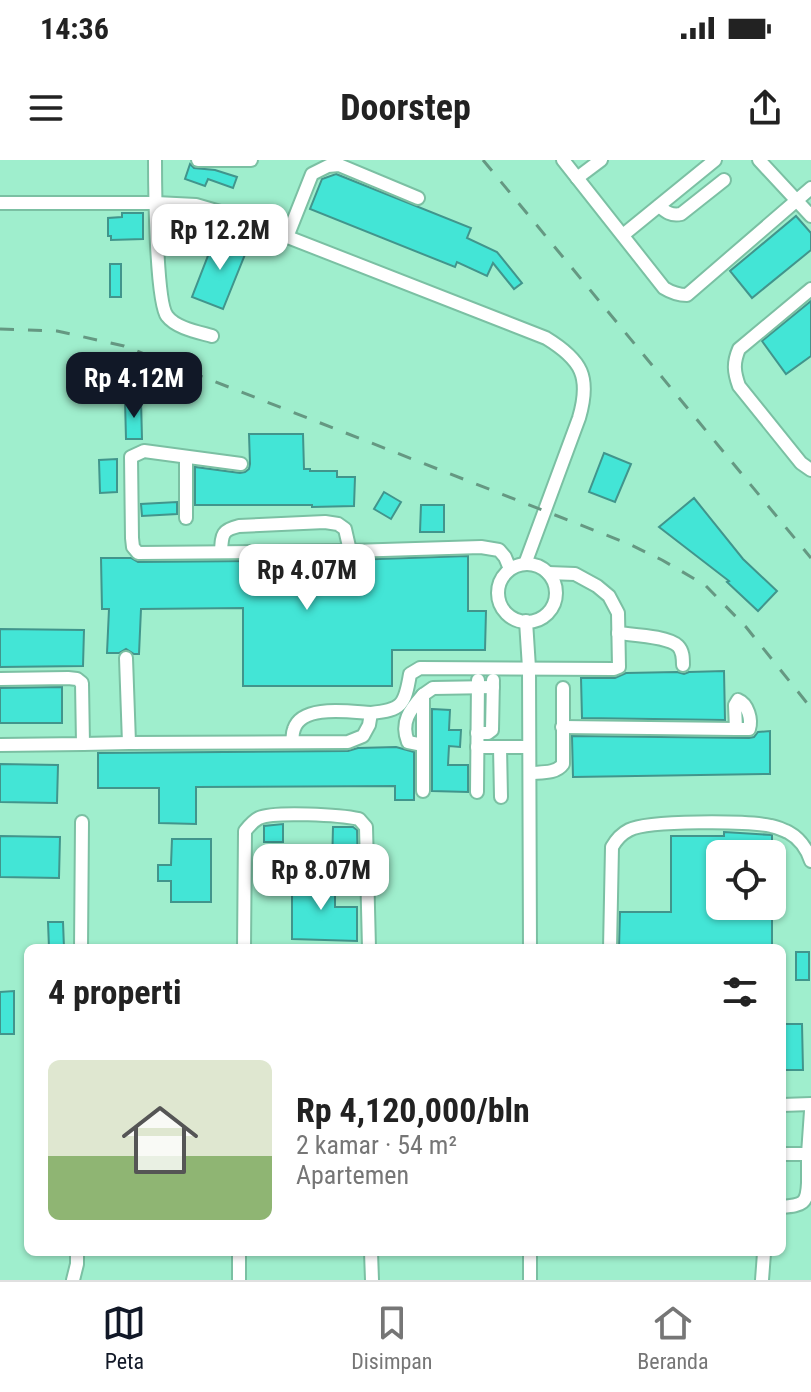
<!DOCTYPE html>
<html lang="id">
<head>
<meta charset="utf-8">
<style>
	:root { --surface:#fff; --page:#f6f6f6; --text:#222; --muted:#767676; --line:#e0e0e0; --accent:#111827 }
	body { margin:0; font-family:"Roboto Condensed",sans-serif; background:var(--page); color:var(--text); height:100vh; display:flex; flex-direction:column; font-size:30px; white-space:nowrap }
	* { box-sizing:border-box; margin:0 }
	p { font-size:26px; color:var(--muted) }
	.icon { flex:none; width:44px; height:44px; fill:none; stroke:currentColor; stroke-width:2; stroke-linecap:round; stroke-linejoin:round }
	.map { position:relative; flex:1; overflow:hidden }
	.side { position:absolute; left:24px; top:784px; width:762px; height:312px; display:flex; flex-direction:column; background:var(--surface); border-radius:12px; box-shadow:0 2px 6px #0004 }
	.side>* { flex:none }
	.buttons { position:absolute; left:706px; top:680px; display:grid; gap:16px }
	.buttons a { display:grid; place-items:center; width:80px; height:80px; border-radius:12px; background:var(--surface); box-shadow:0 2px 6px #0004; font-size:40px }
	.price { position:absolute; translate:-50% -68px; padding:0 18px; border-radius:16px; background:#fff; color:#222; font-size:26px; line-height:52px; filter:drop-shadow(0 2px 4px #0008) }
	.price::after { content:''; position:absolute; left:50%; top:48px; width:24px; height:18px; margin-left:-12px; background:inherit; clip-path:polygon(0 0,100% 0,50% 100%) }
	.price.current { background:var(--accent); color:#fff }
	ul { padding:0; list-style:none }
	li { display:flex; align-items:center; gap:24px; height:200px; padding:0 24px }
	li span { display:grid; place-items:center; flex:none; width:224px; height:160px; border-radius:12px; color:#555 }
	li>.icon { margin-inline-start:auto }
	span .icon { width:96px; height:96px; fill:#fffc; stroke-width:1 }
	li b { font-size:34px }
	h2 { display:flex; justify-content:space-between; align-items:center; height:96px; padding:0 24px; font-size:34px }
	.status { display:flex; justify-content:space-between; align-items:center; height:56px; padding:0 40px; background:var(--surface); direction:ltr }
	.status svg { height:22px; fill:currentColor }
	header { display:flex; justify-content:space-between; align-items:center; height:104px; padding:0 24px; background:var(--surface); font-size:36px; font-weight:700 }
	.menu { display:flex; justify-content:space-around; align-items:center; height:112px; border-top:2px solid var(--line); background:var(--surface); font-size:22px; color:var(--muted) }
	.menu a { display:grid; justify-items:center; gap:4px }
	.menu .current { color:var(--accent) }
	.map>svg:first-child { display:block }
	.built { fill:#9feecd; fill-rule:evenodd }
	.building { fill:#43e5d6; stroke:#41958c; stroke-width:2 }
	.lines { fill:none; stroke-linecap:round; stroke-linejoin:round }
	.minor-casing { stroke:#7bc0a3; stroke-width:16 }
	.minor { stroke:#fff; stroke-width:12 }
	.rail { stroke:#659882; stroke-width:3; stroke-dasharray:14 14; stroke-linecap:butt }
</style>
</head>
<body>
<div class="status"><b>14:36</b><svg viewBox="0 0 49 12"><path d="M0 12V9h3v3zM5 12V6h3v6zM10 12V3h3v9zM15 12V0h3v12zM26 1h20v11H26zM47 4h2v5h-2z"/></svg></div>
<header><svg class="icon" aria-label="menu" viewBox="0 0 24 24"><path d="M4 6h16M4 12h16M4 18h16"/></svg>Doorstep<svg class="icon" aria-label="share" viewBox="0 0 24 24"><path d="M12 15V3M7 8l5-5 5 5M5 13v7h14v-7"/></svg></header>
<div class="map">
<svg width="811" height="1120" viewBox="0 0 811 1120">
	<rect width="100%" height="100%" fill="#b2f9da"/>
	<path class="built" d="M0,0H811V1120H0ZM720,694H772V746H720ZM28,788H782V1092H28Z"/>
	<g class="building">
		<path d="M190,4L194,8L215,10L237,17L233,28L208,19L205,26L185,19Z"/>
		<path d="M336,14L471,68L467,78L497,92L522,123L514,129L493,103L487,116L457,102L455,107L310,49L322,19Z"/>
		<path d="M122,53H143V79L111,80V76H108V58L122,57Z"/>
		<path d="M796,56L811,73V90L752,138L730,111Z"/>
		<path d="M216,75L248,87L223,149L192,137Z"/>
		<rect x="110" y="104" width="11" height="33"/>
		<path d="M811,141V196L786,214L762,181Z"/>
		<path d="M125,240H141L142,279H126Z"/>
		<path d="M249,274H303L304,309H310V311H337V317H355L354,346L312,347V345H195V307L240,313L245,312L249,309L250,304Z"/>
		<path d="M604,293L631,304L615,342L589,332Z"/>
		<path d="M117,299V332L100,333L99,300Z"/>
		<path d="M384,332L401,342L391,359L374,349Z"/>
		<path d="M694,338L743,399L777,431L758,451L727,422L729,421L659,367Z"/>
		<path d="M177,342V354L142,356L141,344Z"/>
		<path d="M421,345H444V372H420Z"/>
		<path d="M468,396V451H486L485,490H392V526H243V448L141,449L139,494H134L126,489L119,493H107L109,449H102L101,398H131L138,402L350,400Z"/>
		<path d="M0,469L84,470L83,506L0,507Z"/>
		<path d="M724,511L725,560L582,558L581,518H615L626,513L677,512L684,514L689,512Z"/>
		<path d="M62,527V563H0V528Z"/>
		<path d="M432,549L450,550L449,570H461L460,587L449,586L448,605H468V632L432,631Z"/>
		<path d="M770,571V614L573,617L572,576L749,578L754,577L758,572Z"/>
		<path d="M396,587L414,592V640H395V626L196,627V664L159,663V628H98V593L348,591L358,588Z"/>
		<path d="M0,604L58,605L57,643L0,642Z"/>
		<path d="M283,664V682H264V666Z"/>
		<path d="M333,667H353L357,670L358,708L332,707Z"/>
		<path d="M724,672L772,675V694H719V746H772V788H619L620,752H671V676H724Z"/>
		<path d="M0,676L60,677L59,718L0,717Z"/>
		<path d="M172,679H211V742H171V721H158V705H171Z"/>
		<path d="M292,718H335V747H357V781L292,779Z"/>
		<path d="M48,762H63L64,788H49Z"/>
		<rect x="796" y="792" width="13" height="28"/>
		<path d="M14,831V874H0V832Z"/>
		<path d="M782,864H802L803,910H782Z"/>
	</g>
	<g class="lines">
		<defs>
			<g id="minor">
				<path d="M155,0C155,25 156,142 167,156C176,168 198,172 212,176"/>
				<path d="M198,0H251"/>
				<path d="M563,0L664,128C672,133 678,135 687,135L811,28"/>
				<path d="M759,0L811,56"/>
				<path d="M577,18L601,0"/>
				<path d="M0,43H156L196,45L234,56L546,178C582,200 591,217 579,258L525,404"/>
				<path d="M659,46C666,52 671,56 681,54L724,20"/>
				<path d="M623,75L715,0"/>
				<path d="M287,77L312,14L328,6L339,5L418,38"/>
				<path d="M811,129L739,189C733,203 734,212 739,226L801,303L811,310"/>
				<path d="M241,304L144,291L131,297L132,378L133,387L138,393L350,391L481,387L499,390L505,397L510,409"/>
				<path d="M186,358V297"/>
				<path d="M221,391C222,374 222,370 239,366L325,362L338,364L345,369L350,391"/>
				<circle cx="527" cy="433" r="29"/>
				<path d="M526,461L529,508L530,788"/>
				<path d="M618,473C633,475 668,476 678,486C683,491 683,498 683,505"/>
				<path d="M126,498L129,583L348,582L363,576L369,565L371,553C402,550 405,545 410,514L420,508L614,509L619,507L618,453L609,436L597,426L575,414L548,413"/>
				<path d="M0,519L68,518L77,519L82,523L83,584L0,585"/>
				<path d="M562,567L736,569H749C752,560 748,544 738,540L735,545L736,569"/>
				<path d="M477,573H488L492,570L493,520"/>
				<path d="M292,582C293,578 292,574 294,569C302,544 350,552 371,553"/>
				<path d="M83,584L129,583"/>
				<path d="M423,585L408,582C400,562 410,550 423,535"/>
				<path d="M477,587H529"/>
				<path d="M500,587L501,637"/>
				<path d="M530,613C541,612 556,614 563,604V528"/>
				<path d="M423,631V535L433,528L493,527"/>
				<path d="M477,632L478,520"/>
				<path d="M81,788L82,662"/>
				<path d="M244,788L245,671C249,666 253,661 259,658C274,651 341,655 359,659L366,667L369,788"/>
				<path d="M610,788L612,687C616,680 621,674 629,670C648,660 748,661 771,666C777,667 783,670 788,672C799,678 807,689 811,701"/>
				<path d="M782,945L811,944"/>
				<path d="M782,994H808L811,951"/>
				<path d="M782,1047C803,1045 807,1044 808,1023C808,1013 808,1004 808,994"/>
				<path d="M239,1092V1120"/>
				<path d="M371,1092L372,1120"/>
				<path d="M530,1092V1120"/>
				<path d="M73,1120L77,1104V1092"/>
				<path d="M762,1120L764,1093"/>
			</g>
		</defs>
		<use href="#minor" class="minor-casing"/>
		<use href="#minor" class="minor"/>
		<g class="rail">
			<path d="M483,0L811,398"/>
			<path d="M0,169L57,171L124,186L629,384L662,400L705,425L746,467L811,548"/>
		</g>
	</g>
</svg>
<div class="buttons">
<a><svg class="icon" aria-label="locate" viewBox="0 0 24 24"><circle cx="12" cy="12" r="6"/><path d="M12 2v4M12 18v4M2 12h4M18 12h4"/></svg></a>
</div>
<b class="price" style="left:220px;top:112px">Rp 12.2M</b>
<b class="price current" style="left:134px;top:260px">Rp 4.12M</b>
<b class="price" style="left:307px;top:452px">Rp 4.07M</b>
<b class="price" style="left:321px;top:752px">Rp 8.07M</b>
<section class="side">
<h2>4 properti<svg class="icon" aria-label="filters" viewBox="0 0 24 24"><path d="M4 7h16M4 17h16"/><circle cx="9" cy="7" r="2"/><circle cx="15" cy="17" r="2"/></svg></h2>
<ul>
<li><span style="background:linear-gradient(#dfe7d0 60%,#8fb573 0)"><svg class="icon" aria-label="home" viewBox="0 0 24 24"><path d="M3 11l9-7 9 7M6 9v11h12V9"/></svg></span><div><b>Rp 4,120,000/bln</b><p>2 kamar · 54 m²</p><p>Apartemen</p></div></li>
</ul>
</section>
</div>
<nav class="menu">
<a class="current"><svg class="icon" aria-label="map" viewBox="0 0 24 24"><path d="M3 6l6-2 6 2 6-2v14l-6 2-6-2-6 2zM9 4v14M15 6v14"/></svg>Peta</a>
<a><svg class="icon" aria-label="saved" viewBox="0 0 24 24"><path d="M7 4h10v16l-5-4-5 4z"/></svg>Disimpan</a>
<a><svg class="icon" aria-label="home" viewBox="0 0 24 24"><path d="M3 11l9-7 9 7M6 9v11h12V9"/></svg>Beranda</a>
</nav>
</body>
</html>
